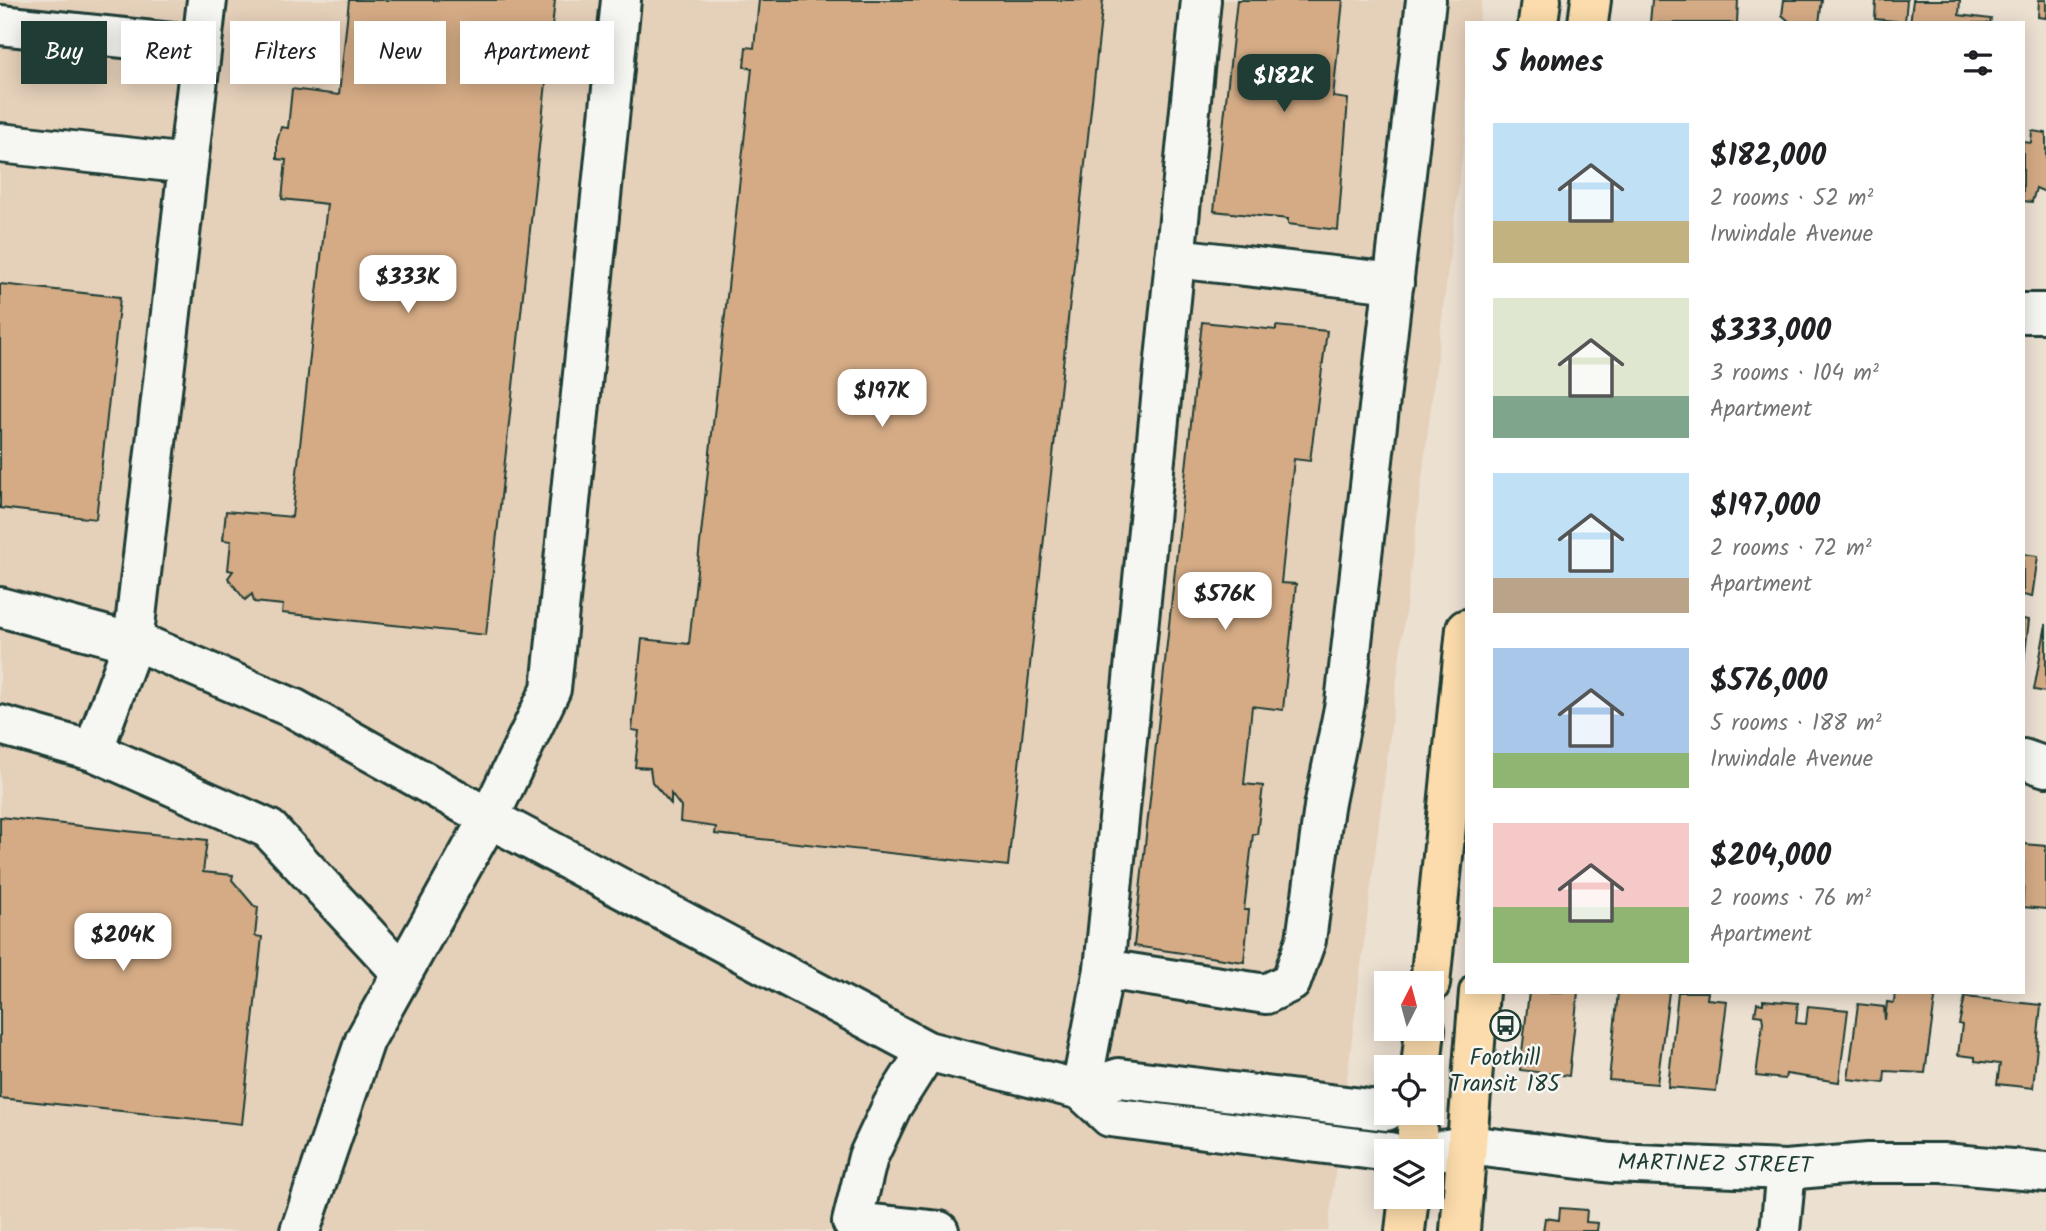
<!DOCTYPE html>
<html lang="en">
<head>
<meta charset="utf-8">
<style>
	:root { --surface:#fff; --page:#f6f6f6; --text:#202124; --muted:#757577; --accent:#1f3d34 }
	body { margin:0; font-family:Kalam,sans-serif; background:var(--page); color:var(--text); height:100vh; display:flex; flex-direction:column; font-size:26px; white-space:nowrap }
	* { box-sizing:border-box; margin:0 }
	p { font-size:23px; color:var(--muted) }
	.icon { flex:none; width:38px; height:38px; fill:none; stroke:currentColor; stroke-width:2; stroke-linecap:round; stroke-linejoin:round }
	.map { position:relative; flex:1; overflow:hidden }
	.sheet { position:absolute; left:1465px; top:21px; width:560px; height:973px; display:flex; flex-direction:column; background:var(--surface); border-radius:0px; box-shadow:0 4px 18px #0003 }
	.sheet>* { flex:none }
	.banner { position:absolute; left:21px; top:21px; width:665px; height:63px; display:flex; gap:14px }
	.needle { width:46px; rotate:6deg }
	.controls { position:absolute; left:1374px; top:971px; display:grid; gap:14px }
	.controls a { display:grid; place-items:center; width:70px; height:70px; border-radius:0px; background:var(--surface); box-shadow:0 4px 18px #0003; font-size:35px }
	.price { position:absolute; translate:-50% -60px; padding:0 16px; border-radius:14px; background:#fff; color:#222; font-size:23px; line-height:46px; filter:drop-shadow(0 2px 4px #0008) }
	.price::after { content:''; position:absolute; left:50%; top:42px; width:21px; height:16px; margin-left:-10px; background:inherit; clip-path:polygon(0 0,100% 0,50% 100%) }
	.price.active { background:var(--accent); color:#fff }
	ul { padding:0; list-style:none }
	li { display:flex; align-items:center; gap:21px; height:175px; padding:0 28px }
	li span { display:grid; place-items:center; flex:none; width:196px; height:140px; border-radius:0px; color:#555 }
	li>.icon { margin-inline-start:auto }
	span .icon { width:84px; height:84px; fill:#fffc; stroke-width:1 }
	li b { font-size:30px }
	h2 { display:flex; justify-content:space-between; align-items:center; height:84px; padding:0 28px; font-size:30px }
	.tag { padding:0 24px; border-radius:0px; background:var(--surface); box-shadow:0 4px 18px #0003; font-size:24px; line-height:63px }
	.tag.active { background:var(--accent); color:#fff }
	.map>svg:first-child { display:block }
	.built { fill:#e5d0ba }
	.building { fill:#d4ab85; stroke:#1f3d34; stroke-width:2 }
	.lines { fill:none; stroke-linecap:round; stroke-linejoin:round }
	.minor-casing { stroke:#1f3d34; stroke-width:44 }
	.major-casing { stroke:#1f3d34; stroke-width:44 }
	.minor { stroke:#f6f6f2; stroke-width:38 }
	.major { stroke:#fcdcac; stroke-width:38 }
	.labels { text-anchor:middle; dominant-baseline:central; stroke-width:5; stroke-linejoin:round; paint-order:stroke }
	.poi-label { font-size:23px; fill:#1f3d34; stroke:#f6f6f2 }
	.street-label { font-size:23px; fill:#1f3d34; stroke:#f6f6f2 }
</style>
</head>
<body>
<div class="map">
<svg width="2046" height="1231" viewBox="0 0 2046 1231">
	<rect width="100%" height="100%" fill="#ece0d1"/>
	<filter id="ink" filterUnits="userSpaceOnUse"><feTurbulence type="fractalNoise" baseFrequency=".0143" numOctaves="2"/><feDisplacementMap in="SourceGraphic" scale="14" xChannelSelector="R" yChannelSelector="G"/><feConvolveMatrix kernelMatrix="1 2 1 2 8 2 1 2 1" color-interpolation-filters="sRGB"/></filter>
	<g filter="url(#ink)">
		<path class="built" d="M0,0H1482L1479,23H1466V126L1328,1231H0Z"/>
		<g class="building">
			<path d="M349,0H555L486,635L282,613L283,605L254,602L252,594L245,600L228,578L233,571L228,570L231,541L223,540L226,511L292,517L327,204L282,199L286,160L277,159V142L281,127L288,128L292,89L339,95Z"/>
			<path d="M759,0H1103L1008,866L715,834L716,827L680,822L681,807L671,794V804L652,782L650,768L635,767L639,731L632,730L642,639L689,644L752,68L744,67L746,47L754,48Z"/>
			<path d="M1237,0H1343L1333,97L1348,99L1338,230L1288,224V219L1214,211Z"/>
			<path d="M1652,0H1738L1737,23H1650Z"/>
			<path d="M1784,0H1822L1819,23L1790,22L1782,15Z"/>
			<path d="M1876,0H1907L1905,22L1875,19Z"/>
			<path d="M1913,0H1960L1959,15L1991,19L1990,23H1910Z"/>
			<path d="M2039,0H2046V18L2038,17Z"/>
			<path d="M2032,131L2046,133V189L2045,192L2036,188L2032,202L2023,201V142L2031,143Z"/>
			<path d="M0,284L120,297L96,519L0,508Z"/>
			<path d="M1202,322L1276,330V326L1327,331L1310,461L1294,459L1281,583L1296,584L1283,710L1252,706L1244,784L1263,786L1257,834H1253L1244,910H1249L1244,962L1134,946Z"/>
			<path d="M2023,554L2038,556L2032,597L2023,595Z"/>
			<path d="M2023,619L2029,620L2023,670Z"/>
			<path d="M2046,624V692L2034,690Z"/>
			<path d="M0,817L207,840L203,872L233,875L232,880L254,906L258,907L255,936L262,937L242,1124L0,1098Z"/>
			<path d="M2024,844L2046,846V909L2023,907Z"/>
			<path d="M1529,992H1578L1569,1076L1520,1070Z"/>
			<path d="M1618,992H1669L1657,1084L1609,1080Z"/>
			<path d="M1678,992H1708L1707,999L1727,1001L1716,1091L1668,1087Z"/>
			<path d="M1895,992H1936L1925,1073L1885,1071L1884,1083L1848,1079L1858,1004L1884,1007L1885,1020L1887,1002L1894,1003Z"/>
			<path d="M1965,997L2041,1005L2033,1088L1997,1084L2000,1064L1975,1061V1057L1958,1055L1962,1025L1959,1024Z"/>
			<path d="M1763,1000L1798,1003L1796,1023L1806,1024L1808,1006L1848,1010L1839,1082L1786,1074L1785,1079L1756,1076L1763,1022L1762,1016L1755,1015L1757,1003L1763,1004Z"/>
			<path d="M1560,1208L1587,1210L1586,1222L1598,1223L1597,1231H1543L1545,1218L1559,1220Z"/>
		</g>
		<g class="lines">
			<defs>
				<g id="minor">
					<path d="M0,25L201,46"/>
					<path d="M0,143L188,164"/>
					<path d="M1175,258L1394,283"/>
					<path d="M2023,313H2046"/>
					<path d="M0,607L152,648L295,709L489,818L927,1051L1081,1090L1110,1117L1390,1152"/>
					<path d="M0,725L93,751L269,829L402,973"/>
					<path d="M93,751L133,643L207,0"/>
					<path d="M2023,759L2046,767"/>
					<path d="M1104,969L1266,994L1291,982L1306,940L1324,807L1345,703L1426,0"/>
					<path d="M927,1051L892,1106L868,1157L852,1222L939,1231"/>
					<path d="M1081,1090L1104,969L1201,0"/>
					<path d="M1081,1090L1119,1078L1386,1111"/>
					<path d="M1432,1152L1468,1145L1612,1163L1786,1170L1868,1163H1942L2046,1172"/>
					<path d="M300,1231L365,1040L489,818L551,689L621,0"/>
					<path d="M1780,1231L1786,1170"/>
				</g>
				<g id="major">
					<path d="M1538,23L1541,0"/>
					<path d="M1588,23L1591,0"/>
					<path d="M1430,984L1466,629"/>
					<path d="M1421,1068L1425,1029"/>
					<path d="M1416,1152L1418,1113"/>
					<path d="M1405,1231L1409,1197"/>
					<path d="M1460,1231L1479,992"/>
				</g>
			</defs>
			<use href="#minor" class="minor-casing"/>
			<use href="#major" class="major-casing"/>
			<use href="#minor" class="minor"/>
			<use href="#major" class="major"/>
		</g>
	</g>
	<defs>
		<symbol id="bus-ring" viewBox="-11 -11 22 22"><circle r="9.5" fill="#f6f6f2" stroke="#1f3d34" stroke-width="1.5"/><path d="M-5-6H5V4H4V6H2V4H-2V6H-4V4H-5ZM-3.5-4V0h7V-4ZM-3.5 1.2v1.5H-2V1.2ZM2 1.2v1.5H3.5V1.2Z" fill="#1f3d34"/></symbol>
	</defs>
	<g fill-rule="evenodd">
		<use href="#bus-ring" x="1488" y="1008" width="35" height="35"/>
	</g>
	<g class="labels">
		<g class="poi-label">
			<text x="1505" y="1059">Foothill<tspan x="1505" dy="26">Transit 185</tspan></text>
		</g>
		<g class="street-label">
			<text transform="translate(1715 1165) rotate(1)">MARTINEZ STREET</text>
		</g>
	</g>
</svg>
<div class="controls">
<a><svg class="needle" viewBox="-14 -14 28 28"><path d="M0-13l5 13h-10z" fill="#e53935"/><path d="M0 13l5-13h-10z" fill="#757577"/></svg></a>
<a><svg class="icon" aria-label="locate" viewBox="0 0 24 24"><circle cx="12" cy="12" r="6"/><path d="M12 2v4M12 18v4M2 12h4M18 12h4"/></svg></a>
<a><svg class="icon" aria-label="layers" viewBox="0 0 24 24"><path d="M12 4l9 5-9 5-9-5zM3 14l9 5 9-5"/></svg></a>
</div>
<b class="price active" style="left:1284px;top:114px">$182K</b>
<b class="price" style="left:408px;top:315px">$333K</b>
<b class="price" style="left:882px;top:429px">$197K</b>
<b class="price" style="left:1225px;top:632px">$576K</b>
<b class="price" style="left:123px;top:973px">$204K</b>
<div class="banner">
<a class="tag active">Buy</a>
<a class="tag">Rent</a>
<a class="tag">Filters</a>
<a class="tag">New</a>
<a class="tag">Apartment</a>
</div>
<section class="sheet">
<h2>5 homes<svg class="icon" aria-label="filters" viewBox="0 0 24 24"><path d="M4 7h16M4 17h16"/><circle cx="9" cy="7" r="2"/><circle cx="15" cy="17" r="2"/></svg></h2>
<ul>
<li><span style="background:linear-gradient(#bfe0f5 70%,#c2b280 0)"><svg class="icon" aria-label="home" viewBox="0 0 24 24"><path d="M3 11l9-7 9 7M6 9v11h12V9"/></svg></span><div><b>$182,000</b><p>2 rooms · 52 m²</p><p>Irwindale Avenue</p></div></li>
<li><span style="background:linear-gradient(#dfe7d0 70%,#7fa58c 0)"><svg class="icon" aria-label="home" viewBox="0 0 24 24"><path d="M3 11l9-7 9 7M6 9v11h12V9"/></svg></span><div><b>$333,000</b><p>3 rooms · 104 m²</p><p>Apartment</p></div></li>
<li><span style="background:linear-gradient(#bfe0f5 75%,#b9a48a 0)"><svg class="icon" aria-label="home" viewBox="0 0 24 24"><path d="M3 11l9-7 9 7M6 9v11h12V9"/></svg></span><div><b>$197,000</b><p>2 rooms · 72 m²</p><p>Apartment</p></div></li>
<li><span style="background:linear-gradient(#a9c7e8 75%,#8fb573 0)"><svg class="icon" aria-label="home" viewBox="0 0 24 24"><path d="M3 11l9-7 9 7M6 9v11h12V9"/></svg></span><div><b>$576,000</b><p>5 rooms · 188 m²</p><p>Irwindale Avenue</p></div></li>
<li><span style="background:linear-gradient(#f6c9c9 60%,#8fb573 0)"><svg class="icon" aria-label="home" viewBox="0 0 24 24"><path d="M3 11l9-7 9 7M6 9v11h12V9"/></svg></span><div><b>$204,000</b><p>2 rooms · 76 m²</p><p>Apartment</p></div></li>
</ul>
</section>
</div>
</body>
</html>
